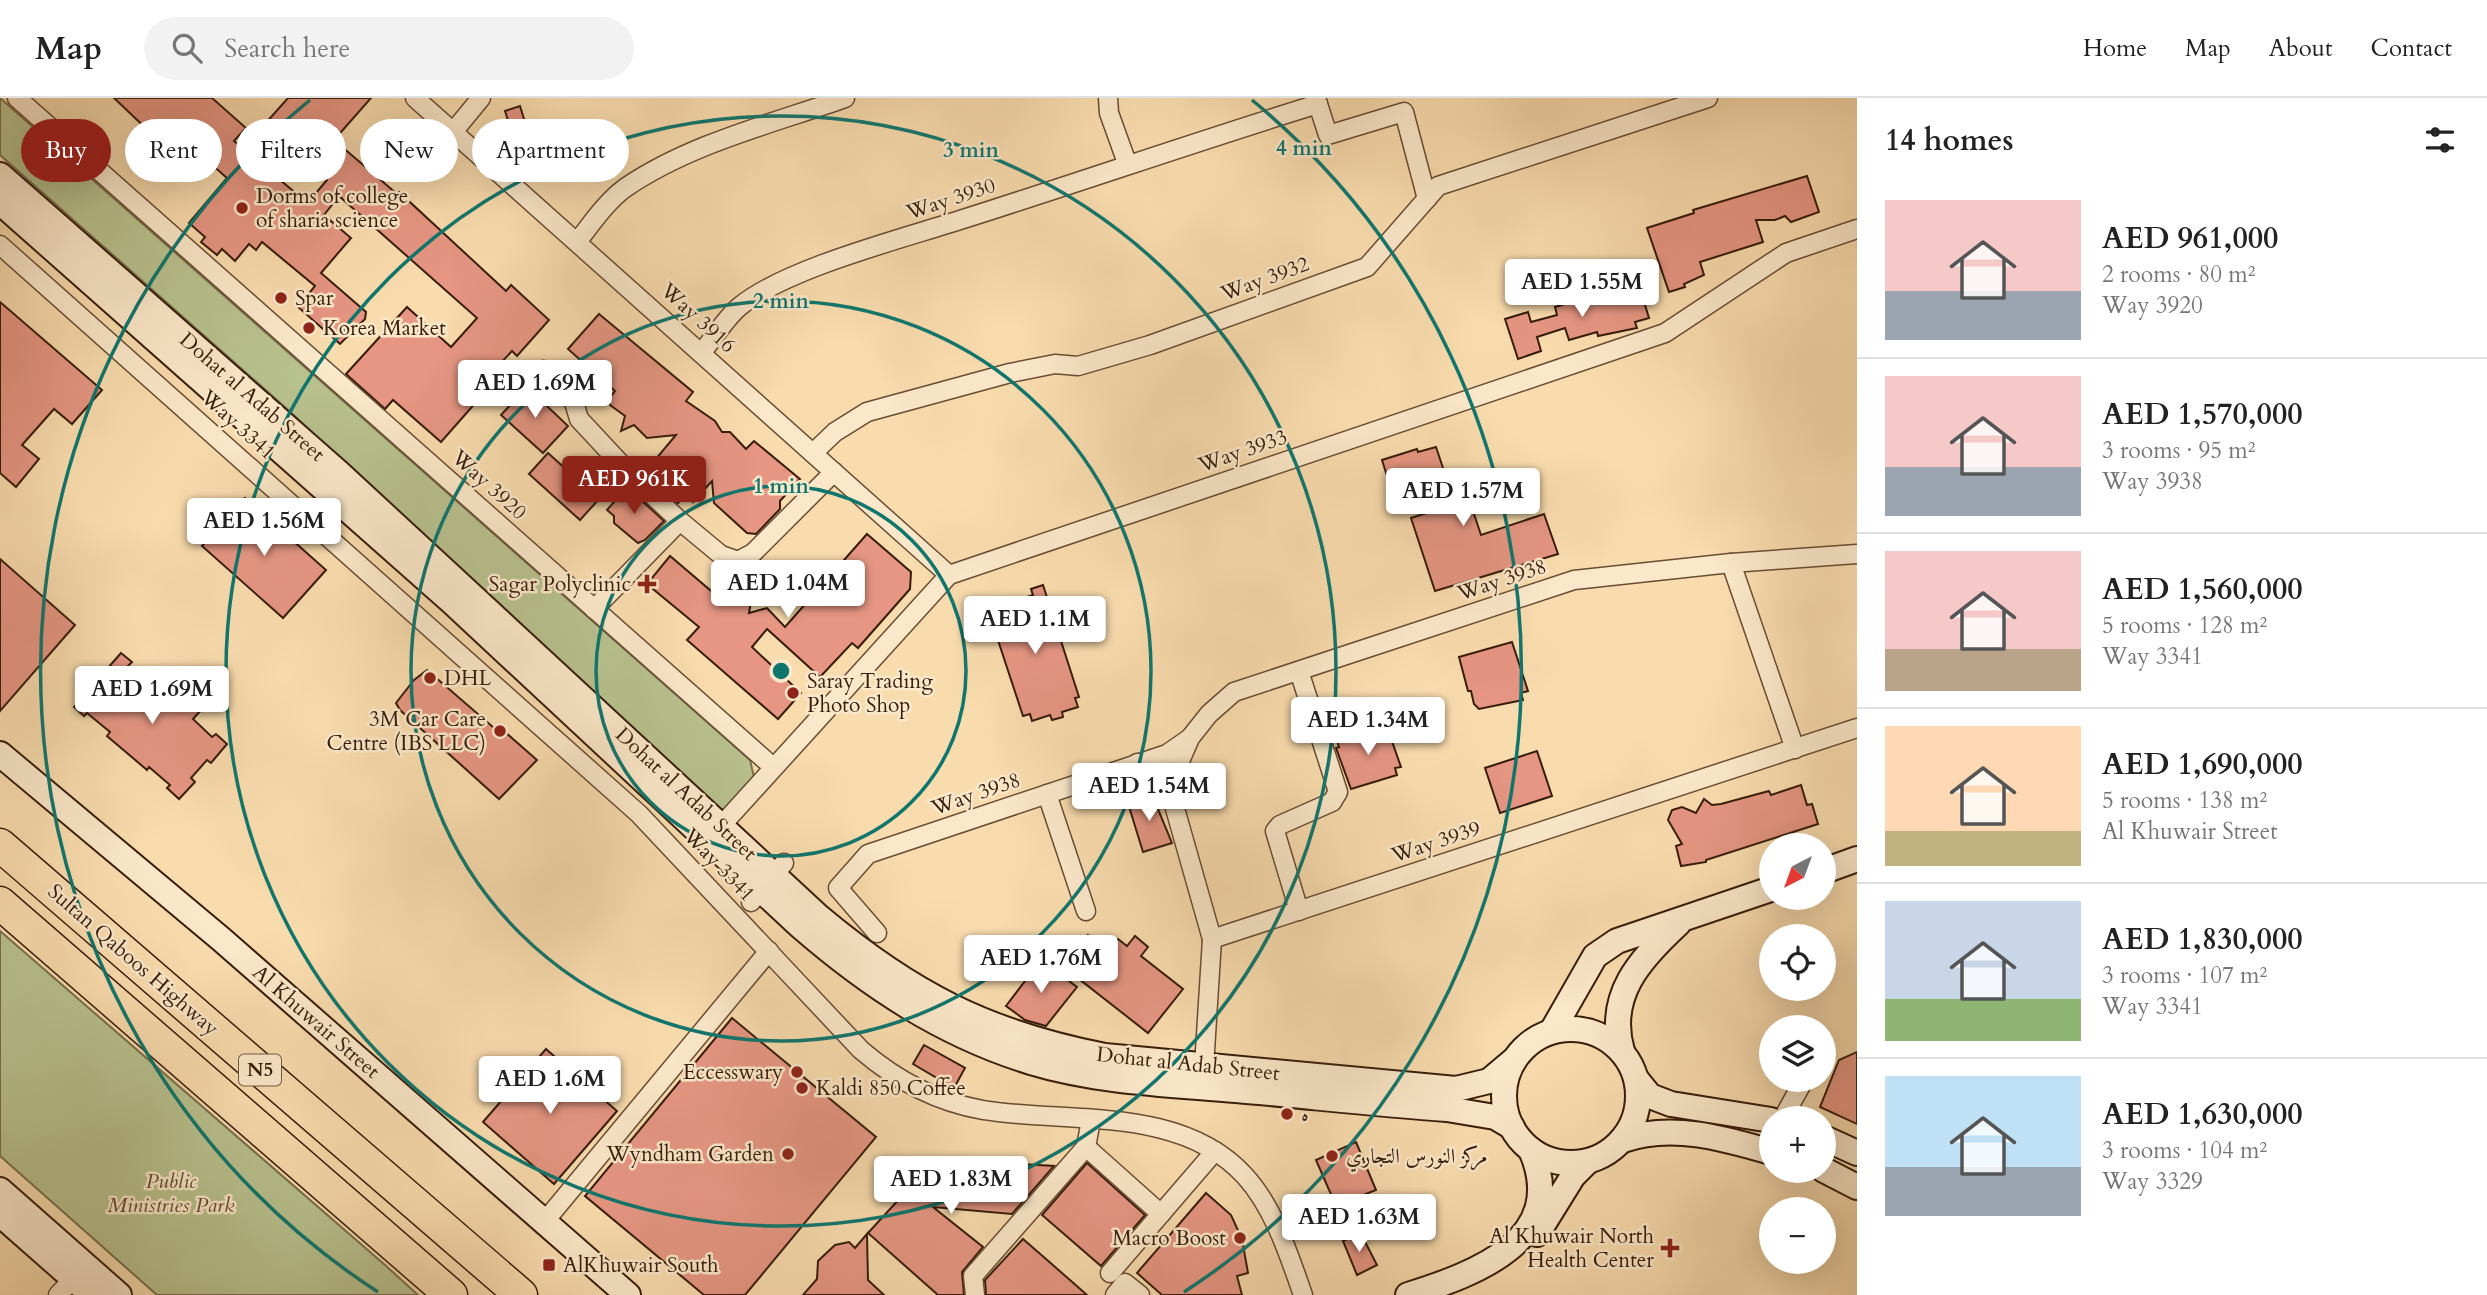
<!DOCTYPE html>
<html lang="en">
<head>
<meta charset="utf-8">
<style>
	:root { --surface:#fff; --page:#f2f2f2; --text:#222; --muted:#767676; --line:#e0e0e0; --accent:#8f2418 }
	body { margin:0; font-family:Cardo,Amiri,serif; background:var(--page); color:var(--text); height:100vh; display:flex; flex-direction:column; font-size:26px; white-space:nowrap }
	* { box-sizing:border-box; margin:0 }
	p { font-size:23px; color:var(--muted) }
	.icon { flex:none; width:38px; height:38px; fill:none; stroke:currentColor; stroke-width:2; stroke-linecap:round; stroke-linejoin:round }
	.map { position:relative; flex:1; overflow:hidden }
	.sheet { display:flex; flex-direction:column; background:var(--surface); width:630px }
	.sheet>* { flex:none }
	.top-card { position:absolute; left:21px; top:21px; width:665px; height:63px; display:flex; gap:14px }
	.needle { width:46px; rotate:221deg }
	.fabs { position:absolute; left:1759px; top:735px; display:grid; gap:14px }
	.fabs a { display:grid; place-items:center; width:77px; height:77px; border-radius:50%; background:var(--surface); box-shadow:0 7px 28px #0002; font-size:35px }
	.price { position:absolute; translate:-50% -60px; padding:0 16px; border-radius:7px; background:#fff; color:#222; font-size:23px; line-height:46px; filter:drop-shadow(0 2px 4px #0008) }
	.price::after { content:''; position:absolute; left:50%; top:42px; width:21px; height:16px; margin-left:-10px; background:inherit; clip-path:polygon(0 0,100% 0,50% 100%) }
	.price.active { background:var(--accent); color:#fff }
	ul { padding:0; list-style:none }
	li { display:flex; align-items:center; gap:21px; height:175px; padding:0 28px }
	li+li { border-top:2px solid var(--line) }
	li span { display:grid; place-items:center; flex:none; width:196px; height:140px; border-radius:0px; color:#555 }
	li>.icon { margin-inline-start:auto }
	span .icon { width:84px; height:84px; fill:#fffc; stroke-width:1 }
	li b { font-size:30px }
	h2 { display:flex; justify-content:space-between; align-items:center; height:84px; padding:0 28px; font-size:30px }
	.chip { padding:0 24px; border-radius:32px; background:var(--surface); box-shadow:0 7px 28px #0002; font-size:24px; line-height:63px }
	.chip.active { background:var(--accent); color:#fff }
	header { display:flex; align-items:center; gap:42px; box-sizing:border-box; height:98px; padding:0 35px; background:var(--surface); border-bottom:2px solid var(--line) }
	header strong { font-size:33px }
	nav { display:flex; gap:38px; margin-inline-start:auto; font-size:24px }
	.search { width:490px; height:63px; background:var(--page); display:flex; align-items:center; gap:18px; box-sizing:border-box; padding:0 24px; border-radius:38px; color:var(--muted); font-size:26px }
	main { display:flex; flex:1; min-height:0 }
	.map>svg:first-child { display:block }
	.green { fill:#b8c28f; stroke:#786f4c; stroke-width:2 }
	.building { fill:#e69683; stroke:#371c0a; stroke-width:2 }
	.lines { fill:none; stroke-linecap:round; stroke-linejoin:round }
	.street-casing { stroke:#684c33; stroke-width:21 }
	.secondary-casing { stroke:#371c0a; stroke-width:28 }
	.highway-casing { stroke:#371c0a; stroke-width:35 }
	.street { stroke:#fbe8ca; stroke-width:18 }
	.secondary { stroke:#fbe8ca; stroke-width:24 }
	.highway { stroke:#f9dcae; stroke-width:32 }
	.ring { fill:none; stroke:#0f766e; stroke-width:3.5 }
	.poi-dot { fill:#8f2418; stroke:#fbe8ca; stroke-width:2.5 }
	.labels { text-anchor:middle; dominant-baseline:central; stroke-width:5; stroke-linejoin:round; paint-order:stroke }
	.shield { fill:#fbe8ca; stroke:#725944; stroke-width:2 }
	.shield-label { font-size:19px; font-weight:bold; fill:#371c0a }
	.poi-label { font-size:21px; fill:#371c0a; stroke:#fbe8ca; text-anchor:start }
	.street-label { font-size:21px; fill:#371c0a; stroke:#fbe8ca }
	.park-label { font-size:21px; font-style:italic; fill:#5e4e32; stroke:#fbe8ca }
	.centre { fill:#0f766e; stroke:#fbe8ca; stroke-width:3.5 }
	.ring-label { font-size:21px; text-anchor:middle; font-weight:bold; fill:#0f766e; stroke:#fbe8ca; stroke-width:5; stroke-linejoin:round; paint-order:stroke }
</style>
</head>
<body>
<header>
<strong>Map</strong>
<div class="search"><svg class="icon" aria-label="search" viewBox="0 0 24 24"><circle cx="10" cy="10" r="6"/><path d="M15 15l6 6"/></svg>Search here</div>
<nav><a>Home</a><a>Map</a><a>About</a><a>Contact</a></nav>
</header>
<main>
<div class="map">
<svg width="1857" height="1197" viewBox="0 0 1857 1197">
	<rect width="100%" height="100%" fill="#f9dcae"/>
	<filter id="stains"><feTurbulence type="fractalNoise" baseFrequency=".00286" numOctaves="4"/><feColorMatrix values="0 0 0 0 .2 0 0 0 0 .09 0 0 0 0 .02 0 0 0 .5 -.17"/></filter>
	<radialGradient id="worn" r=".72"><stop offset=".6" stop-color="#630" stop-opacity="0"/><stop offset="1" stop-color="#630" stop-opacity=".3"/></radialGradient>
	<g class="green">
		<path d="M0,0L750,662L754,679L725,711H716L286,310L0,57Z"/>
		<path d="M0,833L385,1167L418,1197H157L0,1058Z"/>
	</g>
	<g class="building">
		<path d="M114,0H212L246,30L234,43L305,103L307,100L310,102L327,82L264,27L288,0H371L334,42L397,96L399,94L506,193L511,187L549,222L517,258L512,253L472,296L478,302L441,344L393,302L385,311L346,276L407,209L451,249L477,220L339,98L324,117L351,140L321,175L366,214L365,221L340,246L298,209L315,188L262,144L256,152L249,146L235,163L222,151L217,157L201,144L205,139L189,125L227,80L165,25L153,37Z"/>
		<path d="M520,8L533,50L511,57L503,31L510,29L505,13Z"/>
		<path d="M1807,78L1819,114L1791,124L1785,118L1775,122H1756L1763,144L1700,164L1704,177L1684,186L1685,189L1669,194L1647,130L1694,115L1693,112Z"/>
		<path d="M1638,184L1649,220L1635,224L1637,230L1598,238L1597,234L1569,242L1565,230L1537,239L1541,253L1518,261L1505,221L1528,214L1531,224L1557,217L1555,209Z"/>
		<path d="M0,204L102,292L72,326L54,311L22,347L39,361L16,389L0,375Z"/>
		<path d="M599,216L693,294L686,303L715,323L722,334H730L746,351L754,343L800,381L780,403V411L756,436L747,435L714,405L712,383L693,404L685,397L678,405L652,382L659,376L649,369L676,337L647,340L634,327L621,333L625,318L610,307V299L615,293L568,251Z"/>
		<path d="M527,289L568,328L543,355L501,317Z"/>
		<path d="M1436,349L1455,406L1469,401L1481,437L1544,416L1558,456L1435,493L1411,420L1439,411L1431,385L1393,397L1382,362L1417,351L1418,354Z"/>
		<path d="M548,355L599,401L580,422L529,376Z"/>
		<path d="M627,389L664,423L645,442L638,445L614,425V418L607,412Z"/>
		<path d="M245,400L326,472L283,520L202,448Z"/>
		<path d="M867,436L911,474L910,491L858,550L852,545L820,579L767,531L752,549L801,595L778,621L687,542L699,529L647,486L670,458L723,503L738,487L752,498L749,515L767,510L785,529Z"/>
		<path d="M0,461L75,527L0,613Z"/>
		<path d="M1043,487L1079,599L1075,600L1078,609L1062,614L1063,619L1052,622L1050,617L1032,623L1030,616L1023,618L988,512L1033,497L1031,491Z"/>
		<path d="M1512,544L1528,593L1521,595L1523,602L1479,611L1474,606L1471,593H1468L1459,559Z"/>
		<path d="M121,555L132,564L128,568L150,587L155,581L184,606L189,600L202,611L193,621L212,639L216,636L227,646L211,665L207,662L191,680L195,684L179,701L167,690L170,687L149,669L147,672L107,638L110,634L87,615L84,618L74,609L87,595L92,599L113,576L107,571Z"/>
		<path d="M427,572L494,630L497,627L537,662L499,701L400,612L396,605L414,582Z"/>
		<path d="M1381,628L1382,634L1388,632L1401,669L1395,670L1397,677L1351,691L1336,650L1339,649L1337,643Z"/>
		<path d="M1537,653L1552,698L1500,715L1485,670Z"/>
		<path d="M1801,687L1807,707L1812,706L1818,726L1706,762V764L1681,768L1676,748L1682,746L1668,722L1672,712L1682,709L1696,715L1704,701L1712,707L1721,706L1769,693L1771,697Z"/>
		<path d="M1151,694L1172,745L1143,754L1127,702Z"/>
		<path d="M1088,837L1108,852L1118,841L1127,848L1135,838L1148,849L1141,858L1183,891L1148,935L1074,877L1090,857L1079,849Z"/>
		<path d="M1041,862L1077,889L1046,928L1025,922L1006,908Z"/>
		<path d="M732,920L876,1039L745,1197H704L585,1098Z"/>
		<path d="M924,947L965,970L954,990L913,966Z"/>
		<path d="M546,951L617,1013L554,1086L483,1024Z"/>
		<path d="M1857,954V1026L1820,1009L1839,962Z"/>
		<path d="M1356,1044L1376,1092L1336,1108L1316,1062Z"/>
		<path d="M936,1061L1054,1068L1012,1116L933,1109L983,1149L962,1174L964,1197H938L868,1135Z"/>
		<path d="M1087,1065L1145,1117L1101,1168L1042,1117Z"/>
		<path d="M1206,1095L1231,1117L1242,1141L1248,1175L1237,1178L1242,1197H1162L1137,1175Z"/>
		<path d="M1360,1134L1377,1167L1357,1177L1343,1143Z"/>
		<path d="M867,1136L868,1182L884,1197H803L817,1181L818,1163L835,1147L849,1144L855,1150Z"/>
		<path d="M1023,1141L1046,1161L1087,1197H986L985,1182Z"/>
	</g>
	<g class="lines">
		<defs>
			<g id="street">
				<path d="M17,0L773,669"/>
				<path d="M415,0L949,477"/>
				<path d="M1108,0L1109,15L1127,65"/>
				<path d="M1316,0L1328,37L1404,14L1427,101"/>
				<path d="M453,34L481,0"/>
				<path d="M578,143C591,126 607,103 625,90C689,46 771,26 845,0"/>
				<path d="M0,147L639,716L861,952C896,982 937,1004 983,1012C1069,1026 1180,1007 1245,1078C1274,1110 1289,1157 1303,1197"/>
				<path d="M702,254C714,240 725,221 739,209C784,171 901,141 960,122C1080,84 1198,43 1318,6"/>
				<path d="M543,272L574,304L579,321L633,379L680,423"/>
				<path d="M813,355L835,334L867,314L1010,275L1055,266L1078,268L1150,247L1367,169L1438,88L1708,0"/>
				<path d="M1731,465L1795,651"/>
				<path d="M594,511L680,423L721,457L738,463L753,455L834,374"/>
				<path d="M1299,573L1338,694L1332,704L1280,727L1275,733L1299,813"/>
				<path d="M1137,665L1160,675L1172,700"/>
				<path d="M1047,696L1086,813"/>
				<path d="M721,728L949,477L1665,235L1786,155L1857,131"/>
				<path d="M751,804L784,765"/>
				<path d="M877,835L838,790L868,756L1167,656L1190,640"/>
				<path d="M1212,841L1857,630"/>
				<path d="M1204,969L1212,841L1172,700L1177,670L1190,640L1209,616L1234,594L1574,482L1731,465L1857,456"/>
				<path d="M1783,1020L1804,982"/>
				<path d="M1086,1049L1161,1116"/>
				<path d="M545,1123L769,853"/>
				<path d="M1110,1175L1215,1053"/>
				<path d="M58,1197L74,1180L81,1177"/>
				<path d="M975,1197L973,1178L1086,1049L1091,1022"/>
				<path d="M1115,1197L1125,1185L1140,1197"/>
			</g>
			<g id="secondary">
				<path d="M0,77L339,375L819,819C911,896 987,935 1105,958L1456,991L1489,983L1514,962"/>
				<path d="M0,104L452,504L800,828C869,888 943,937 1031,964C1097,984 1167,986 1236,992C1306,998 1376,1006 1447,1011L1495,1019L1512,1029"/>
				<path d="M0,656L221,841L628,1197"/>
				<path d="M1824,773L1857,761"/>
				<circle cx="1571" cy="998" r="67"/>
				<path d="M1552,933L1595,858L1617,843L1771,791"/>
				<path d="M1622,953C1606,898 1640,861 1678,826"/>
				<path d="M1637,982L1650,998L1671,1006L1771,1022"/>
				<path d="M1824,1040L1857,1055"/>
				<path d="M1623,1042C1671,1025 1723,1040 1771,1054"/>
				<path d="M1824,1072L1857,1089"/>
				<path d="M0,1092L119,1197"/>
				<path d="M0,1116L92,1197"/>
				<path d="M1537,1136L1573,1078L1587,1064"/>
				<path d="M1408,1197C1475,1176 1570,1142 1531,1052"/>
			</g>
			<g id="highway">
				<path d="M0,747L521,1197"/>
				<path d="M0,805L451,1197"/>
			</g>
		</defs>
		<use href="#street" class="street-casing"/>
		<use href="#secondary" class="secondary-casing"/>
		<use href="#highway" class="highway-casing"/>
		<use href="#street" class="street"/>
		<use href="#secondary" class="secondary"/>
		<use href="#highway" class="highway"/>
	</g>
	<g class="ring">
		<circle cx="781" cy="573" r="185"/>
		<circle cx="781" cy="573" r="370"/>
		<circle cx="781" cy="573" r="555"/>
		<path d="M378 1194A740 740 0 0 1 310 2M1252 2A740 740 0 0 1 1184 1194"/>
	</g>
	<g class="poi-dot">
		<circle cx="242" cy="110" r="7"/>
		<circle cx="281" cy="200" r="7"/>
		<circle cx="309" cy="230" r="7"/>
		<path d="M643.5 475.5h7v7h7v7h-7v7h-7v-7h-7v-7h7z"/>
		<circle cx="430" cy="580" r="7"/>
		<circle cx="793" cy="595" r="7"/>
		<circle cx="500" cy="633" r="7"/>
		<circle cx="797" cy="974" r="7"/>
		<circle cx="802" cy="990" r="7"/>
		<circle cx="1287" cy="1016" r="7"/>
		<circle cx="788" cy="1056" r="7"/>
		<circle cx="1332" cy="1058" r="7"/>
		<circle cx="1240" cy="1140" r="7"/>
		<path d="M1666.5 1139.5h7v7h7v7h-7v7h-7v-7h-7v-7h7z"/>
		<rect x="542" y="1160" width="14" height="14" rx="3.5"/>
	</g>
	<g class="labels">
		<rect class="shield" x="239" y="956.5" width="42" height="31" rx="5"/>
		<g class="shield-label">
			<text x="260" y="972">N5</text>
		</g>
		<g class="poi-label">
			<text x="256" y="98">Dorms of college<tspan x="256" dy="24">of sharia science</tspan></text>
			<text x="295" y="200">Spar</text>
			<text x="323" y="230">Korea Market</text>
			<text x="631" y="486" text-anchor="end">Sagar Polyclinic</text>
			<text x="444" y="580">DHL</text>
			<text x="807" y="583">Saray Trading<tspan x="807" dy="24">Photo Shop</tspan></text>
			<text x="486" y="621" text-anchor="end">3M Car Care<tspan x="486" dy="24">Centre (IBS LLC)</tspan></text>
			<text x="783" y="974" text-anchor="end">Eccesswary</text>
			<text x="816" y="990">Kaldi 850 Coffee</text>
			<text x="1301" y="1016">ه</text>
			<text x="774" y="1056" text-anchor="end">Wyndham Garden</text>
			<text x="1346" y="1058">مركز النورس التجاري</text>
			<text x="1654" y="1138" text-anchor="end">Al Khuwair North<tspan x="1654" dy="24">Health Center</tspan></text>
			<text x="1226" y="1140" text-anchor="end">Macro Boost</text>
			<text x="563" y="1167">AlKhuwair South</text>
		</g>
		<g class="street-label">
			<text transform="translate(951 101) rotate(-18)">Way 3930</text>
			<text transform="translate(1265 181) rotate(-20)">Way 3932</text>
			<text transform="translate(698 220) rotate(42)">Way 3916</text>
			<text transform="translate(252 299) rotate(41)">Dohat al Adab Street</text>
			<text transform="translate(238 327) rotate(42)">Way 3341</text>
			<text transform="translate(1243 353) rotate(-19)">Way 3933</text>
			<text transform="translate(489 387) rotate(42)">Way 3920</text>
			<text transform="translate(1502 482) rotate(-18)">Way 3938</text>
			<text transform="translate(686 696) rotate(43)">Dohat al Adab Street</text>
			<text transform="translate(976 696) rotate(-19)">Way 3938</text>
			<text transform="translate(1436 744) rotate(-18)">Way 3939</text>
			<text transform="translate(719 767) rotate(46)">Way 3341</text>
			<text transform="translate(133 862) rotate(41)">Sultan Qaboos Highway</text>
			<text transform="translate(316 924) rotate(41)">Al Khuwair Street</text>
			<text transform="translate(1188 966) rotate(6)">Dohat al Adab Street</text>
		</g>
		<g class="park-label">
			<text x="171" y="1083">Public<tspan x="171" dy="24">Ministries Park</tspan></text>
		</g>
	</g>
	<circle cx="781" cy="573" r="10" class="centre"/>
	<g class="ring-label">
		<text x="1304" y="57">4 min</text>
		<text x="971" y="59">3 min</text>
		<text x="781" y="210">2 min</text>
		<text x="781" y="395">1 min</text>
	</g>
	<rect width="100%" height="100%" filter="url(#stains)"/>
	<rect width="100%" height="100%" fill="url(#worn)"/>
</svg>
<div class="fabs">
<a><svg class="needle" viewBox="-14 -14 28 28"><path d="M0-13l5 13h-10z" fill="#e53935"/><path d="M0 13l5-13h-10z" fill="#767676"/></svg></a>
<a><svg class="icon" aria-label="locate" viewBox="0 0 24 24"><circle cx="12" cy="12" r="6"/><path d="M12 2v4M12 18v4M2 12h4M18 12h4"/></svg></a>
<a><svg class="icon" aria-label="layers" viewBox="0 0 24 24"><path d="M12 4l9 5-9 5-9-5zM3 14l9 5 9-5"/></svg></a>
<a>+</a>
<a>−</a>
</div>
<b class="price" style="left:1582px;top:221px">AED 1.55M</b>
<b class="price" style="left:535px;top:322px">AED 1.69M</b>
<b class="price active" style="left:634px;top:418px">AED 961K</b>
<b class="price" style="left:1463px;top:430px">AED 1.57M</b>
<b class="price" style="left:264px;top:460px">AED 1.56M</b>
<b class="price" style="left:788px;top:522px">AED 1.04M</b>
<b class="price" style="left:1035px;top:558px">AED 1.1M</b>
<b class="price" style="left:152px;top:628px">AED 1.69M</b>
<b class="price" style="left:1368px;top:659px">AED 1.34M</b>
<b class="price" style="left:1149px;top:725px">AED 1.54M</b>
<b class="price" style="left:1041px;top:897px">AED 1.76M</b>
<b class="price" style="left:550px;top:1018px">AED 1.6M</b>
<b class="price" style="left:951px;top:1118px">AED 1.83M</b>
<b class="price" style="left:1359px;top:1156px">AED 1.63M</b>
<div class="top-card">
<a class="chip active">Buy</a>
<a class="chip">Rent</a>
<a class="chip">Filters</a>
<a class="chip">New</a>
<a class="chip">Apartment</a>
</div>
</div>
<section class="sheet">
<h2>14 homes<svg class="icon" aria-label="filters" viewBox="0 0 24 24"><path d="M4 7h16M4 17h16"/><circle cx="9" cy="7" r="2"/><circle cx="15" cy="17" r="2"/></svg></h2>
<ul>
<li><span style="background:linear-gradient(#f6c9c9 65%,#9aa5b1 0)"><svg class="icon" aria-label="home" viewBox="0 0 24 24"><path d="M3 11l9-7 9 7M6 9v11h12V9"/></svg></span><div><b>AED 961,000</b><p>2 rooms · 80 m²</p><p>Way 3920</p></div></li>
<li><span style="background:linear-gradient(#f6c9c9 65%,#9aa5b1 0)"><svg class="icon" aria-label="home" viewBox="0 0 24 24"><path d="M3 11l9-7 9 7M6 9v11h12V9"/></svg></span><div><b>AED 1,570,000</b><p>3 rooms · 95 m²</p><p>Way 3938</p></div></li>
<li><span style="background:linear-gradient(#f6c9c9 70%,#b9a48a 0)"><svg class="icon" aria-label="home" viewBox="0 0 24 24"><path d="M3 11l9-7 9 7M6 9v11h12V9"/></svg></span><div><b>AED 1,560,000</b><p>5 rooms · 128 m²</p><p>Way 3341</p></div></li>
<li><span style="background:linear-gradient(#ffd9b3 75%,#c2b280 0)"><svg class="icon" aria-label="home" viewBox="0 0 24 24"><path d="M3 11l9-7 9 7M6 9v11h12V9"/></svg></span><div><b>AED 1,690,000</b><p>5 rooms · 138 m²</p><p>Al Khuwair Street</p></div></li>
<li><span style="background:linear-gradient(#c9d6e8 70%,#8fb573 0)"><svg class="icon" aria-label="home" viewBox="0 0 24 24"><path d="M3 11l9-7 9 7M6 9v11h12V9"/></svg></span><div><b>AED 1,830,000</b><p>3 rooms · 107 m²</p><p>Way 3341</p></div></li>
<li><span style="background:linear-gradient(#bfe0f5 65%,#9aa5b1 0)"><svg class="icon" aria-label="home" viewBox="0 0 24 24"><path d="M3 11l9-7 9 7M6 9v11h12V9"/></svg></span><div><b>AED 1,630,000</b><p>3 rooms · 104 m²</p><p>Way 3329</p></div></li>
</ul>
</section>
</main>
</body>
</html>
